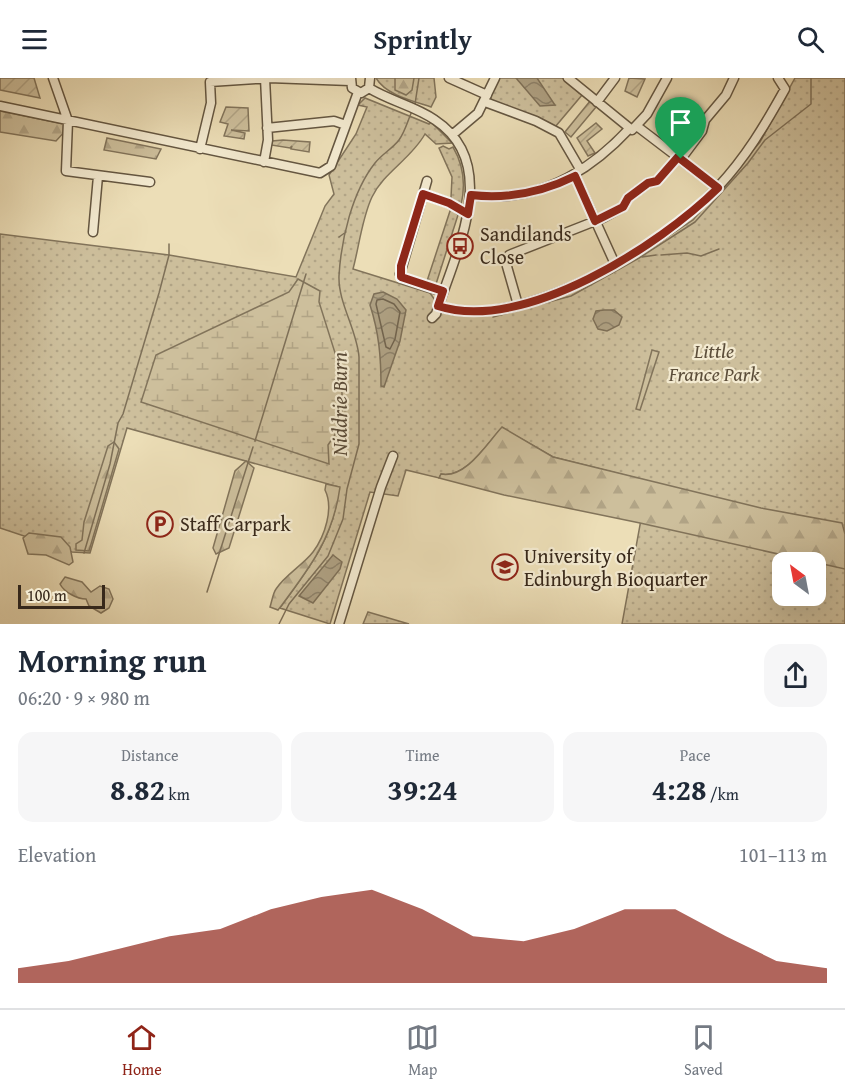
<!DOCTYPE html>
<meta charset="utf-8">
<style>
body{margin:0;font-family:"Gentium Book Plus",serif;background:#f6f6f7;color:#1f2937;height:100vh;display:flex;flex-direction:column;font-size:22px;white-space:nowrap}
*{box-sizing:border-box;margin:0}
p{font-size:20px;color:#747a83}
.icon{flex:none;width:33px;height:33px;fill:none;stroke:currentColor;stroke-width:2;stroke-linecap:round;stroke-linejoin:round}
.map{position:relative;height:546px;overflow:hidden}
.drawer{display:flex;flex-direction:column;background:#fff;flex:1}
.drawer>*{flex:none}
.needle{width:39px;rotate:328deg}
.buttons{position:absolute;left:772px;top:474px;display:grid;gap:12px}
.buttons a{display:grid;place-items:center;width:54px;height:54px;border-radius:12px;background:#fff;box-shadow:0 6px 24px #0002;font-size:30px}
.scale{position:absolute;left:18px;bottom:15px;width:87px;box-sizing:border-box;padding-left:6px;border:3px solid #37281a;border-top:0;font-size:16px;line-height:21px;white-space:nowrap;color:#37281a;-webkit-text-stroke:4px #f3ead0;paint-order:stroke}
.pin{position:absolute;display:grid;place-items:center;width:51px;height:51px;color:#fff;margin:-62px -26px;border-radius:50% 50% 50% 0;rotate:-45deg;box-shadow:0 0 6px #0007}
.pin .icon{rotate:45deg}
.round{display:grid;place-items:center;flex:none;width:63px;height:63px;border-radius:18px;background:#f6f6f7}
.headline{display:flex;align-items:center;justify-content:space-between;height:102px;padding:0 18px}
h1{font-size:33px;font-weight:700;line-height:45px}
.stats{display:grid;grid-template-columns:repeat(3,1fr);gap:9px;height:102px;padding:6px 18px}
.stats div{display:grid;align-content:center;border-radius:15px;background:#f6f6f7;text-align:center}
.stats b{font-size:30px;font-weight:700}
.stats small{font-size:16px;font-weight:400}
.stats p{font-size:16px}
.chart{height:168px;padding:12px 18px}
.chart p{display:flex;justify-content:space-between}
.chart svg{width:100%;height:108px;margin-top:6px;fill:#8f2418;opacity:.7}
header{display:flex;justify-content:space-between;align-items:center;height:78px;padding:0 18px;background:#fff;font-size:27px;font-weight:700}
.menu{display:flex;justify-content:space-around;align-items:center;height:84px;border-top:2px solid #e0e1e3;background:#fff;font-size:16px;color:#747a83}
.menu a{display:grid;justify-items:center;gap:3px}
.menu .selected{color:#8f2418}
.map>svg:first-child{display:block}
.grass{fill:url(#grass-dots);stroke:#82745b;stroke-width:1.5;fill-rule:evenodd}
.forest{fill:url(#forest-firs);stroke:#82745b;stroke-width:1.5}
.wetland{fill:url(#wetland-marsh);stroke:#82745b;stroke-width:1.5}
.garden{fill:url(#garden-furrows);stroke:#82745b;stroke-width:1.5}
.water{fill:url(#water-waves);stroke:#7e7058;stroke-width:1.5}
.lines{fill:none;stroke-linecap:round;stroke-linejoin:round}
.shore{stroke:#72644e;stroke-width:1.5}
.stream{stroke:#7e7058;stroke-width:1.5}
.minor-casing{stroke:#645641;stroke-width:11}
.minor{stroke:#f3ead0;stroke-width:8}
.route-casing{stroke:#fff;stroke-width:12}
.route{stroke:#8f2418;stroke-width:8}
.labels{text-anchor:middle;stroke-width:4.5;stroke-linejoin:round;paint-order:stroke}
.poi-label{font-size:20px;fill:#37281a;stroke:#f3ead0;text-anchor:start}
.park-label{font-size:20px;font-style:italic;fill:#5c4e3a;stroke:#f3ead0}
.water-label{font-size:21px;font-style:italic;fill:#5b4c39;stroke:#f3ead0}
</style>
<header><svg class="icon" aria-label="menu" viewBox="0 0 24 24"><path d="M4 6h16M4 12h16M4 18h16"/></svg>Sprintly<svg class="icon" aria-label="search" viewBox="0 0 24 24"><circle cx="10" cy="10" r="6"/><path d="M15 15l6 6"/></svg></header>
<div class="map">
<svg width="845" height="546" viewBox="0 0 845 546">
<defs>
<pattern id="grass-dots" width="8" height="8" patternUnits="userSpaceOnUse" patternTransform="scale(1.5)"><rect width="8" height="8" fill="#cdbf9c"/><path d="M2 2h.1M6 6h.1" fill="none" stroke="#b1a486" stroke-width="1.8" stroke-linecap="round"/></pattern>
<pattern id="forest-firs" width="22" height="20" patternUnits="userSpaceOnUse" patternTransform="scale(1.5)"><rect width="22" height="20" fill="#cdbf9c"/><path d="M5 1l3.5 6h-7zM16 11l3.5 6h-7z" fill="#b1a486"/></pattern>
<pattern id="wetland-marsh" width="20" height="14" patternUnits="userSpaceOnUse" patternTransform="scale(1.5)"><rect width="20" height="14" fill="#cdbf9c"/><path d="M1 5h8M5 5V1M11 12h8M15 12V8" fill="none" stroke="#b1a486"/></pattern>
<pattern id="garden-furrows" width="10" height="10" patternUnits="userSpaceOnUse" patternTransform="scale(1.5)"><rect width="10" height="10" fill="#cdbf9c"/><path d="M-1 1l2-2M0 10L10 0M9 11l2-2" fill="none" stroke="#b1a486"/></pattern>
<pattern id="water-waves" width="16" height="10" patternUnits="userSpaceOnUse" patternTransform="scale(1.5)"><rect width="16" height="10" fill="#aea082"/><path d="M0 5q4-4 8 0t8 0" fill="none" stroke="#8e826a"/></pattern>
</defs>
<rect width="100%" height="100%" fill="#ecdeb7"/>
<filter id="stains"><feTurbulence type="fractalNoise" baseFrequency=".00333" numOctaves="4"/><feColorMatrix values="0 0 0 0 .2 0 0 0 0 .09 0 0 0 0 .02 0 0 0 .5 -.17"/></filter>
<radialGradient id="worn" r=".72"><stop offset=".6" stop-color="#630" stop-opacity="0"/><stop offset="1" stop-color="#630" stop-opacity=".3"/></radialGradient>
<path class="grass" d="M376 0H434L436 19 431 29C413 23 386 17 376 0Z
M499 0H562L582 17 555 49 495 25 490 20Z
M795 0H845V546H622L648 403 553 379 502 350C487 365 466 401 441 396L439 400 406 392 398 418 370 414 330 546 280 530C309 490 334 460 339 409L127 350 90 475 72 474 0 450V156L169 177 296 199 325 128 334 116 329 97 356 56 367 29 358 27 365 20 429 46 431 44 452 65 436 66 425 56C411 81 384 94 372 119 362 140 359 169 353 191L430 215 444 235H496L568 216 644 174 693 142 760 64ZM783 484H816V518H783Z
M443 68 449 71 453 69C464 88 466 106 461 127L451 120 452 99 439 70Z
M451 130 458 137 436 206 427 203Z
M368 534 409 546H363Z"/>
<path class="forest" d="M395 0H414L412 12 406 17 395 12Z
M0 33 64 46 67 51 56 63 0 54Z
M107 60 161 71 156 81 104 72Z
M652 272 659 274 640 332 636 331Z
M502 349 553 379 761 430 842 445 845 456V491L640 445 504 417 439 400 441 396C466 401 487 365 502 349Z
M114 364 119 371 89 473 76 472V466L82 462 84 444 108 368Z
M246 383 254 390 229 470 216 476 213 470 235 393Z
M326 406 340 409C333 461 308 492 278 532L270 529C272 523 273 515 276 511 285 497 303 487 313 474 325 458 334 430 325 412Z
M29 455 61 459 70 469 73 484 69 487 46 477 28 476 23 460Z
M65 499 82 504 91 514 100 508 109 511 113 521 109 530 101 535 89 528 86 521C77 521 64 514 60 506Z"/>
<path class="wetland" d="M298 201 320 213 319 224 342 297V346L328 367 329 386 141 324 156 277 289 214Z"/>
<path class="garden" d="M0 0H34L40 20 0 12Z
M629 0 645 1 637 19 625 13Z
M590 23 596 29 571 59 565 54Z
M226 29 248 30 249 53 231 52 245 55 244 61 224 58 228 46 220 44Z
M596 45 602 51 587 63 595 75 588 78 577 60Z
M283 62 310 64 309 74 291 71 292 68 290 70 271 67 272 63Z"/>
<path class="water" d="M516 0H537L555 27 540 28Z
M383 214 397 221 406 232 400 263 384 309 381 308C381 279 379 255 370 227L374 216Z
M604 232H614L622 239 619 247 607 253 598 251 593 241 596 233Z
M333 477 342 484 340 491 313 525 299 518Z"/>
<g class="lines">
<path class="shore" d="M383 221 394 226 400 234 395 261 390 271 386 269 376 226 377 222Z"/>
<path class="stream" d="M415 26 419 0
M339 159 346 154
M661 177 687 175 701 178 719 171
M642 179 656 177
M493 239 571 218 639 180 695 144 748 85 765 62 811 26V0
M255 363 306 196
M84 475 110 386 118 345 123 336 159 215 169 177V166
M207 514 253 369
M279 546 289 526 328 478 343 441 347 411 359 366V279C357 252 338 225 339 198 341 162 352 114 375 85 382 76 392 71 399 62 405 54 408 42 412 33"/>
<g class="minor-casing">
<path id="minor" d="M53 0 68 43 66 93 150 104
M351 0 352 10 361 15 369 10 370 0
M449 0 487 17
M568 0 632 52 647 36 667 0
M369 10C390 23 415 28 435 42 503 87 454 177 436 236L432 240
M485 24 536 43 559 55 580 91
M597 24 615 0
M0 28 320 95 331 88 358 14
M638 49 718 110
M267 50 334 43 346 47
M452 57 478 35 495 0
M200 71 211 25 210 4 269 0 350 3
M681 81 702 53 705 42 726 17 734 0
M264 84 268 62 265 0
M575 98 615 186
M427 103 400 196 404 201 443 214
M423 116 449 125 468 136
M471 117C536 126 587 96 629 51
M93 154 98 98
M518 227 506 185 509 177 603 140 623 129 628 120 648 105 657 103 678 79
M439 228C519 256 665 167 718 109 746 79 765 47 785 11L778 0
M339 546 381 409 393 378"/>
</g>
<use href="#minor" class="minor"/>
</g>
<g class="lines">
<g class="route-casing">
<path id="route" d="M678 79 718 110C660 167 524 256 438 228L443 213 401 199V188L423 116 449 125 468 136 471 117C507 121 543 114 575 98L595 143 623 129 628 120 648 105 657 103Z"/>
</g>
<use href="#route" class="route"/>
</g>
<defs>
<g id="bus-ring" transform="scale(1.35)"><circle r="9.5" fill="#f3ead0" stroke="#8f2418" stroke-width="1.5"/><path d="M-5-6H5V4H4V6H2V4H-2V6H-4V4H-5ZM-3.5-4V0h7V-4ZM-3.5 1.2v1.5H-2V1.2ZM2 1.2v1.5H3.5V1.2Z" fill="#8f2418"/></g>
<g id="parking-ring" transform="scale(1.35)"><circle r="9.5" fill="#f3ead0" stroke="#8f2418" stroke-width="1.5"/><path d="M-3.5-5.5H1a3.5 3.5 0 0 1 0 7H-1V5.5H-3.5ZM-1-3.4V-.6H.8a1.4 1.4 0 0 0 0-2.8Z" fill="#8f2418"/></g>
<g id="university-ring" transform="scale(1.35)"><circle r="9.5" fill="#f3ead0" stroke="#8f2418" stroke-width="1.5"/><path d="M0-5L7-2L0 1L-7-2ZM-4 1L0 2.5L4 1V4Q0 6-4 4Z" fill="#8f2418"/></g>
</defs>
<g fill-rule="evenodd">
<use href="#bus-ring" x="460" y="168"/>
<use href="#parking-ring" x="160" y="446"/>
<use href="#university-ring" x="505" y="489"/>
</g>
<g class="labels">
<g class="poi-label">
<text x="480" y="163">Sandilands<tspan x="480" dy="23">Close</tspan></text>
<text x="180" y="453">Staff Carpark</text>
<text x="524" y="485">University of<tspan x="524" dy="23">Edinburgh Bioquarter</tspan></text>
</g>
<g class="park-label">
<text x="714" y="280">Little<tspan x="714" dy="23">France Park</tspan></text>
</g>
<g class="water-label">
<text transform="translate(340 326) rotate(-90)" y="7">Niddrie Burn</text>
</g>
</g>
<rect width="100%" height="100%" filter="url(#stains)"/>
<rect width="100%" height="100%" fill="url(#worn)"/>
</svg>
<div class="buttons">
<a><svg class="needle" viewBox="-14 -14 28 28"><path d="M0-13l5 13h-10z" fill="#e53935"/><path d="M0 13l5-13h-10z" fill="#747a83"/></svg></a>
</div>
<div class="scale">100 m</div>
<div class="pin" style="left:681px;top:81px;background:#1e9e55"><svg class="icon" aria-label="arrive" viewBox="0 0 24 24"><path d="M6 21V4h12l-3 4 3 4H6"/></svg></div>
</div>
<section class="drawer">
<div class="headline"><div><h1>Morning run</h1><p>06:20 · 9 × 980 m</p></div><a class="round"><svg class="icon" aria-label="share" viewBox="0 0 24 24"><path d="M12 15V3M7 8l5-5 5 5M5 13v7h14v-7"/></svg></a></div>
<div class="stats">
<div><p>Distance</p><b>8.82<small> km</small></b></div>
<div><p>Time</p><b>39:24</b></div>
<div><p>Pace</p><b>4:28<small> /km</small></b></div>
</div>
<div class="chart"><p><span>Elevation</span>101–113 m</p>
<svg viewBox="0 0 160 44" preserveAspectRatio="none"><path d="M0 44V38L10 35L20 30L30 25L40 22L50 14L60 9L70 6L80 14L90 25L100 27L110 22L120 14L130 14L140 25L150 35L160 38V44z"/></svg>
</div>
</section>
<nav class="menu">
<a class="selected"><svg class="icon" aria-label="home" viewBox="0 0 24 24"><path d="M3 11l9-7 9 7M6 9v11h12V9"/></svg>Home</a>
<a><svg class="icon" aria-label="map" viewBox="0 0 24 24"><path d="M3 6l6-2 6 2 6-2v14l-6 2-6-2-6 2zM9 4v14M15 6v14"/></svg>Map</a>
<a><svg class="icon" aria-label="saved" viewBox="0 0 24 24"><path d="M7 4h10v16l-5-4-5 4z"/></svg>Saved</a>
</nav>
